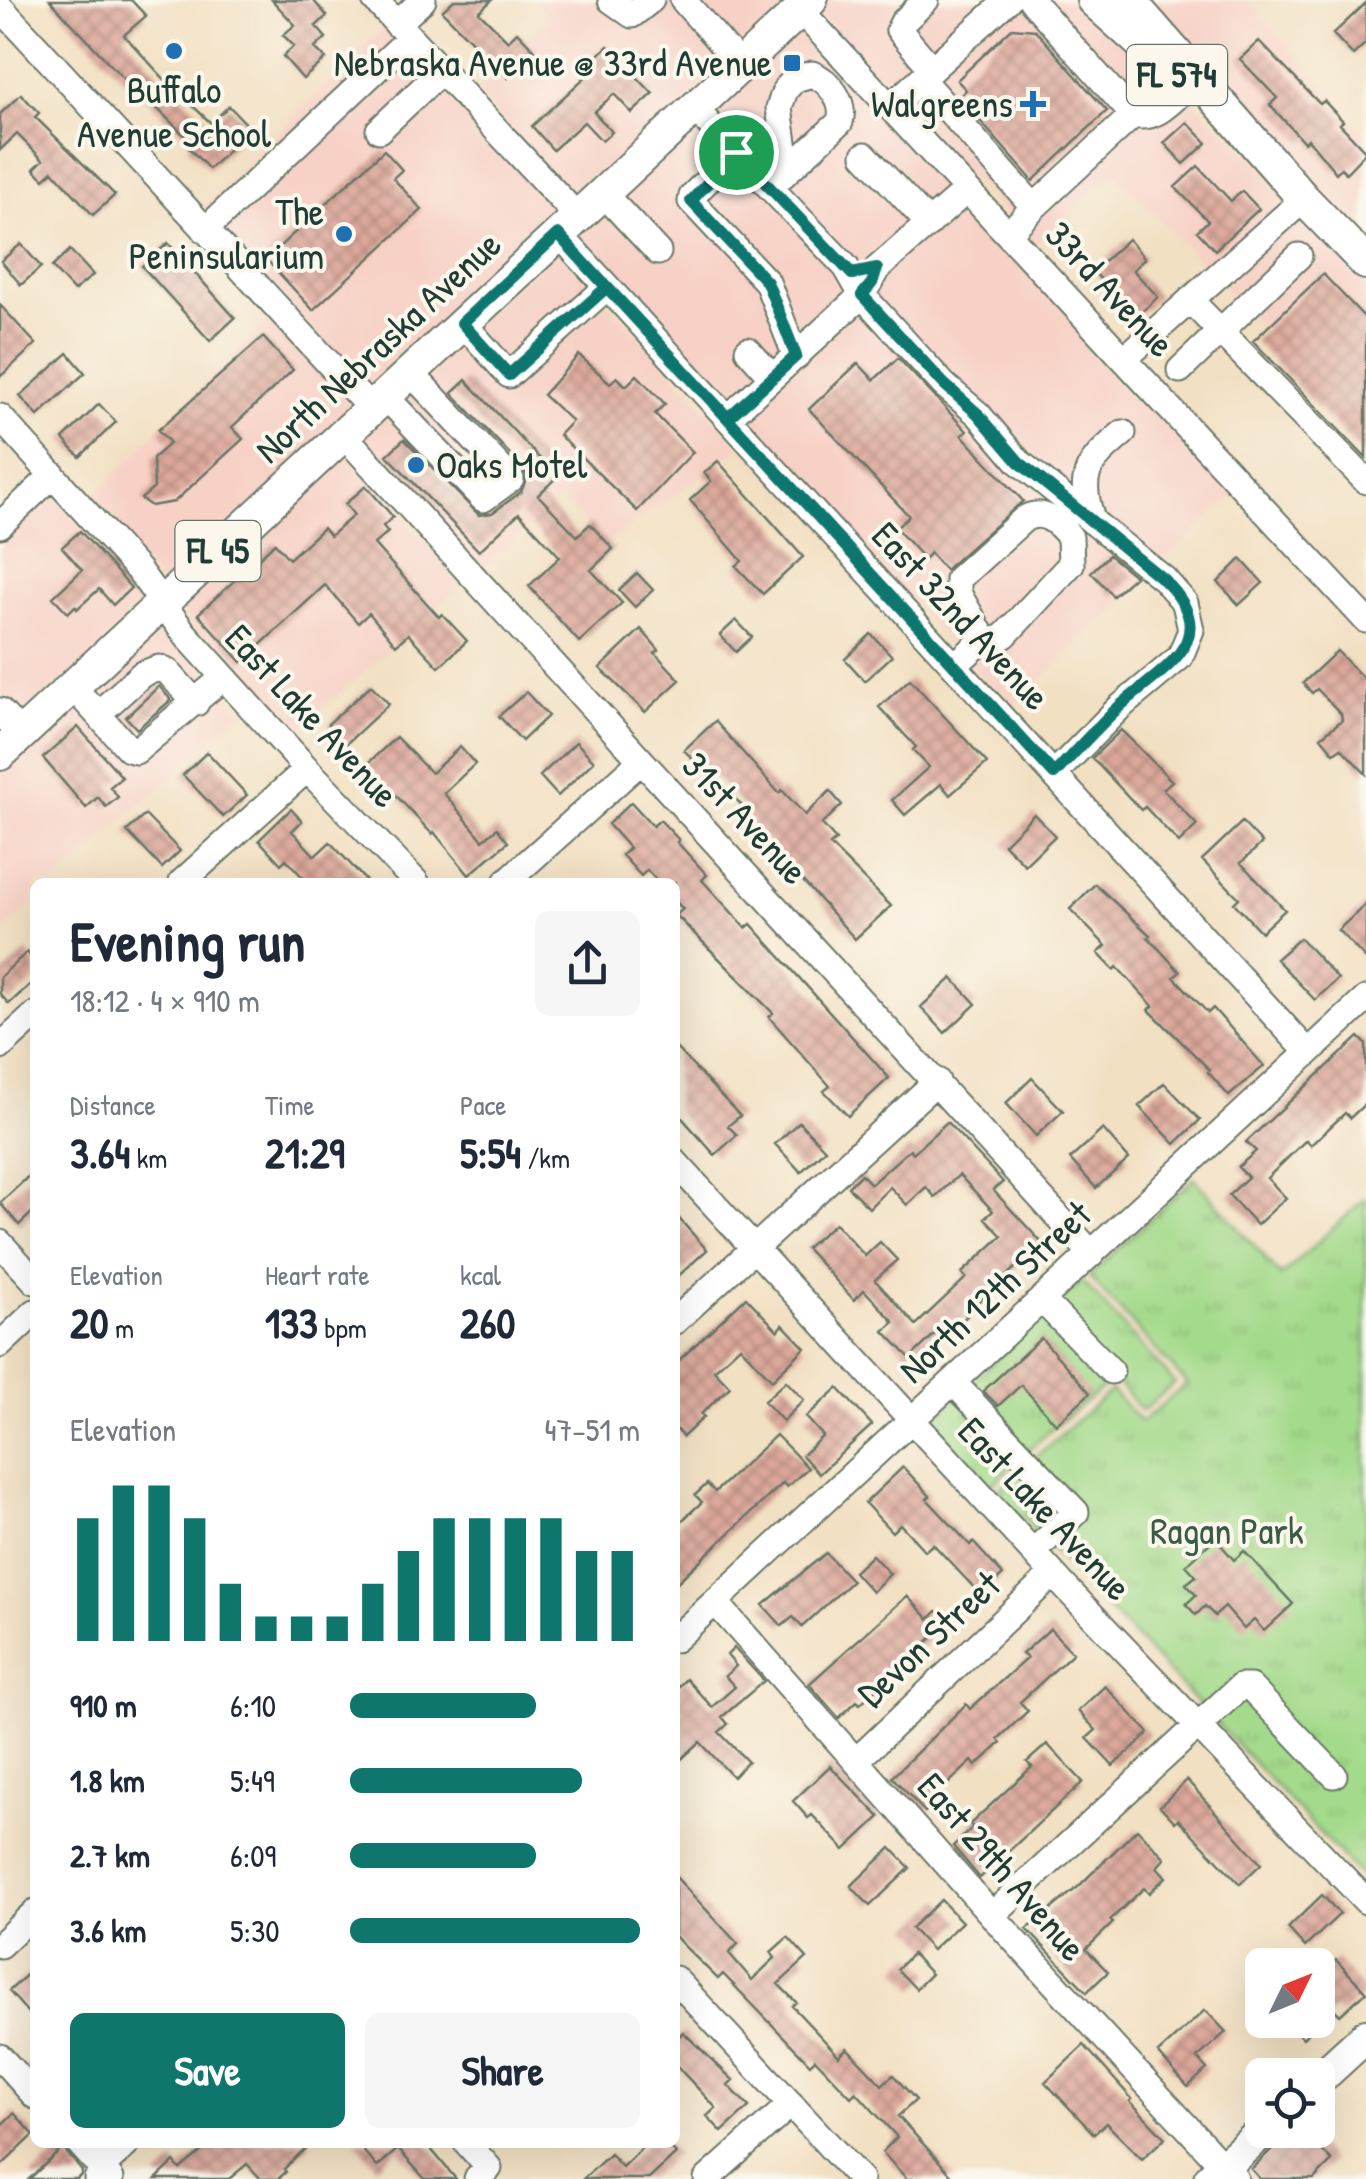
<!DOCTYPE html>
<meta charset="utf-8">
<style>
body{margin:0;font-family:"Patrick Hand",sans-serif;background:#f6f6f7;color:#1f2937;height:100vh;display:flex;flex-direction:column;font-size:38px;white-space:nowrap}
*{box-sizing:border-box;margin:0}
p{font-size:32px;color:#747a83}
.icon{flex:none;width:55px;height:55px;fill:none;stroke:currentColor;stroke-width:2;stroke-linecap:round;stroke-linejoin:round}
.map{position:relative;flex:1;overflow:hidden}
.side{position:absolute;left:30px;top:878px;width:650px;height:1270px;display:flex;flex-direction:column;background:#fff;border-radius:15px;box-shadow:0 10px 40px #0002}
.side>*{flex:none}
.needle{width:65px;rotate:47deg}
.buttons{position:absolute;left:1245px;top:1948px;display:grid;gap:20px}
.buttons a{display:grid;place-items:center;width:90px;height:90px;border-radius:15px;background:#fff;box-shadow:0 10px 40px #0002;font-size:50px}
.pin{position:absolute;display:grid;place-items:center;width:85px;height:85px;color:#fff;margin:-42px;border:5px solid #fff;border-radius:50%;box-shadow:0 2px 10px #0007}
.round{display:grid;place-items:center;flex:none;width:105px;height:105px;border-radius:15px;background:#f6f6f7}
.summary{display:flex;align-items:center;justify-content:space-between;height:170px;padding:0 40px}
h1{font-size:55px;font-weight:700;line-height:75px}
.metrics{display:grid;grid-template-columns:repeat(3,1fr);gap:15px;height:170px;padding:10px 40px}
.metrics div{display:grid;align-content:center}
.metrics b{font-size:42px;font-weight:700}
.metrics small{font-size:28px;font-weight:400}
.metrics p{font-size:28px}
.chart{height:280px;padding:20px 40px}
.chart p{display:flex;justify-content:space-between}
.chart svg{width:100%;height:180px;margin-top:10px;stroke:#0f766e;stroke-width:6}
.cta{display:flex;gap:20px;margin-top:auto;padding:20px 40px}
.cta a{flex:1;height:115px;border-radius:15px;background:#0f766e;color:#fff;font-size:40px;font-weight:700;line-height:115px;text-align:center}
.cta a+a{background:#f6f6f7;color:#1f2937}
ul{padding:0 40px;list-style:none;font-size:32px}
li{display:grid;grid-template-columns:160px 120px 1fr;align-items:center;height:75px}
li i{height:25px;border-radius:12px;background:#0f766e}
.map>svg:first-child{display:block}
.built{fill:#f7d1c6}
.grass{fill:url(#grass-tufts);stroke:#628c60;stroke-width:2.5}
.building{fill:url(#building-cross-hatch)}
.lines{fill:none;stroke-linecap:round;stroke-linejoin:round}
.minor-casing{stroke:#697666;stroke-width:29}
.major-casing{stroke:#697666;stroke-width:36}
.minor{stroke:#fff;stroke-width:25}
.major{stroke:#fff;stroke-width:32}
.route-casing{stroke:#fff;stroke-width:20}
.route{stroke:#0f766e;stroke-width:12}
.poi-dot{fill:#1f6fb2;stroke:#fbf7ec;stroke-width:4}
.labels{text-anchor:middle;stroke-width:8;stroke-linejoin:round;paint-order:stroke}
.shield{fill:#fbf7ec;stroke:#61756b;stroke-width:2.5}
.shield-label{font-size:35px;font-weight:bold;fill:#1f3d34}
.poi-label{font-size:38px;fill:#1f3d34;stroke:#fbf7ec;text-anchor:end}
.street-label{font-size:38px;fill:#1f3d34;stroke:#fbf7ec}
.park-label{font-size:38px;fill:#3a5c45;stroke:#fbf7ec}
</style>
<div class="map">
<svg width="1366" height="2179" viewBox="0 0 1366 2179">
<defs>
<pattern id="grass-tufts" width="24" height="20" patternUnits="userSpaceOnUse" patternTransform="scale(2.5)"><rect width="24" height="20" fill="#a4da8b"/><path d="M3 7l-1-3M5 7V3M7 7l1-3M15 17l-1-3M17 17v-4M19 17l1-3" fill="none" stroke="#8dbc79"/></pattern>
<pattern id="building-cross-hatch" width="8" height="8" patternUnits="userSpaceOnUse" patternTransform="scale(2.5)"><rect width="8" height="8" fill="#dda89b"/><path d="M0 0l8 8M0 8l8-8" fill="none" stroke="#b38a7f"/></pattern>
</defs>
<rect width="100%" height="100%" fill="#fbf7ec"/>
<filter id="ink" filterUnits="userSpaceOnUse"><feTurbulence type="fractalNoise" baseFrequency=".01" numOctaves="2"/><feDisplacementMap in="SourceGraphic" scale="20" xChannelSelector="R" yChannelSelector="G"/><feConvolveMatrix kernelMatrix="1 2 1 2 8 2 1 2 1" color-interpolation-filters="sRGB"/></filter>
<filter id="wash" filterUnits="userSpaceOnUse"><feTurbulence type="fractalNoise" baseFrequency=".0048" numOctaves="4" result="noise"/><feDisplacementMap in="SourceGraphic" scale="40" xChannelSelector="R" yChannelSelector="G"/><feGaussianBlur stdDeviation="2.25" result="paint"/><feColorMatrix in="noise" values="0 0 0 0 0 0 0 0 0 0 0 0 0 0 0 0 0 1.4 0 .05"/><feComposite in="paint" operator="in"/></filter>
<g filter="url(#wash)">
<rect width="100%" height="100%" fill="#f2e0c3"/>
<path class="built" d="M534 0H797L578 201 476 92 549 18Z
M825 0H1078L1254 157 1289 198 1208 271 1115 172 1033 245 814 10Z
M1144 0H1247L1366 136 1363 245Z
M798 24 1235 494 1010 709 572 233Z
M385 27 563 216 372 395 201 209Z
M1302 212 1366 278V438L1221 285Z
M557 248 825 539 739 449 605 544 561 498 481 569 357 434Z
M271 317 356 409 164 588 90 500Z
M342 449 465 583 291 736 175 604Z
M49 490 131 578 148 603 23 720 0 695V537Z
M160 618 241 712 56 882H35V902L0 935V767Z"/>
<path class="grass" d="M1194 1178 1281 1276 1366 1198V1882L997 1491 1111 1390 1141 1422 1187 1384 1089 1276Z
M1082 1281 1175 1383 1142 1411 1118 1384 1108 1383 1041 1438 989 1488 928 1422Z"/>
<g id="blocks">
<path class="building" d="M50 0H131L146 16 124 35 168 83 211 123 229 106 251 129 209 169 187 146 191 142 141 92 138 94Z
M272 0H313L327 16 316 26 326 38 315 48 326 59 303 79 283 56 294 46 283 35 295 25Z
M454 0H492L479 12 508 41 517 32 536 52 508 78 442 11Z
M1366 3V43L1353 55 1333 34Z
M1012 28 1035 30 1107 111 1033 181 959 97 966 90 957 80Z
M1259 41 1320 104 1324 101 1343 121 1340 124 1366 152 1346 173 1341 168 1336 173 1308 139 1304 142 1270 105 1277 98 1240 59Z
M608 46 653 94 632 113 614 94 594 112 612 132 602 141 584 122 553 150 532 126 593 70 588 65Z
M21 94 39 113 35 117 115 195 93 215 53 171 44 179 34 169 43 160 17 134 0 150V114Z
M1187 122 1207 143 1184 164 1164 143Z
M384 150 402 170 393 178 422 210 313 310 266 259Z
M1198 166 1231 201 1242 191 1259 209 1215 250 1197 231 1208 221 1175 187Z
M1128 239 1145 258 1133 270 1158 297 1131 322 1115 305 1120 300 1093 271Z
M168 243 235 318 210 341 142 266Z
M21 244 41 267 21 285 1 261Z
M70 250 93 275 74 291 52 267Z
M1323 274 1366 319V458L1253 341Z
M0 305 36 344 0 377Z
M263 337 293 370 232 427 243 439 174 502 151 506 141 499 154 488 153 458 170 443 158 430Z
M68 353 85 373 38 416 20 396Z
M579 355 610 383 617 377 626 386 637 375 665 404 655 414 693 452 637 511 559 435 572 421 543 395Z
M898 358 967 431 962 435 1023 501 945 570 930 553 924 559 896 528 909 516 809 409 858 363 874 380Z
M466 380 557 477 538 495 577 536 590 524 613 549 591 570 622 603 579 642 529 586 560 557 519 513 479 551 387 455 404 439 479 515 492 513 521 492 527 477 523 468 452 393Z
M99 404 116 422 80 457 63 439Z
M718 461 803 557 763 594 736 566 742 561 690 500 711 481 704 473Z
M366 486 393 517 383 526 388 532 374 544 439 617 442 614 467 641 439 667 408 634 396 645 369 613 358 623 325 585 242 662 198 614 275 543 289 559 323 528 330 536 354 515 345 504Z
M80 531 131 588 113 605 99 589 77 609 75 606 68 613 53 597 82 570 62 547Z
M1109 555 1135 576 1113 596 1091 572Z
M1241 559 1263 583 1239 605 1218 582Z
M637 573 653 590 635 607 619 590Z
M736 620 752 637 736 652 720 635Z
M641 629 659 650 655 653 680 680 645 712 600 668Z
M871 634 892 656 865 681 845 659Z
M1337 651 1366 681V774L1341 748 1334 753 1321 737 1342 720 1341 714 1317 689 1312 693 1303 683Z
M910 679 987 763 950 795 941 784 905 815 892 800 929 767 913 750 916 747 879 707Z
M371 685 389 704 346 744 328 724Z
M159 686 171 700 137 729 126 717Z
M526 692 548 716 522 741 499 716Z
M715 721 779 793 782 790 805 815 830 791 842 805 822 824 836 840 830 845 891 906 855 939 741 812 745 809 710 771 707 774 684 750Z
M78 727 122 777 110 787 118 797 106 807 98 797 86 808 43 758Z
M1121 730 1172 781 1163 789 1197 825 1179 843 1145 807 1141 810 1092 758Z
M396 737 431 773 460 747 475 764 444 793 483 840 497 828 508 842 469 875 434 832 432 834 367 764Z
M576 742 594 761 558 796 540 776Z
M207 752 247 795 223 817 183 775Z
M631 802 653 826 660 820 679 840 677 842 707 875 702 880 746 928 751 924 889 1078 848 1116 824 1091 830 1086 769 1017 773 1013 676 915 683 909 675 901V882H658L647 870 641 876 622 855 629 848 608 824Z
M291 809 302 821 292 831 315 856 330 842 367 882H307L286 859 281 864 259 840Z
M1034 814 1055 836 1025 865 1004 844Z
M145 815 180 851 162 868 127 831Z
M1242 822 1262 843 1241 863 1285 910 1261 932 1234 903 1239 898 1202 860Z
M1095 884 1150 935 1148 937 1180 972 1174 977 1208 1013 1213 1008 1264 1066 1229 1096 1208 1072 1210 1070 1149 1010 1153 1006 1117 967 1114 970 1098 953 1106 946 1070 909Z
M1366 904V959L1338 930Z
M1300 938 1338 979 1315 1000 1276 959Z
M27 952 35 961V980L9 1004 0 994V977Z
M952 978 976 1004 945 1033 921 1007Z
M1359 1037 1366 1044V1103L1350 1118 1345 1113 1311 1145 1306 1140 1267 1178 1286 1198 1257 1225 1229 1195 1248 1177 1238 1167 1256 1151 1246 1142Z
M675 1047 740 1116 728 1126 737 1135 715 1155 675 1110Z
M1032 1078 1063 1111 1036 1136 1006 1103Z
M1164 1083 1200 1120 1175 1144 1139 1106Z
M799 1122 825 1149 801 1172 775 1144Z
M947 1122 1003 1182 993 1190 1042 1243 965 1314 967 1316 945 1336 939 1330 910 1358 884 1331 894 1322 864 1290 854 1300 806 1248 835 1223 865 1256 880 1242 897 1260 875 1280 916 1325 966 1278 962 1273 1002 1236 985 1218 993 1211 959 1175 935 1197 926 1187 907 1205 890 1187 869 1208 848 1187 861 1174 871 1184 910 1149 913 1153Z
M1103 1129 1129 1159 1096 1188 1070 1159Z
M35 1170V1210L19 1225 0 1203Z
M675 1214 707 1250 675 1279Z
M746 1297 778 1331 783 1325 805 1348 772 1380 740 1346 714 1370 730 1387 701 1414 704 1417 683 1437 675 1428V1364Z
M1041 1338 1090 1393 1056 1424 1021 1385 998 1406 983 1391Z
M786 1381 804 1400 783 1421 764 1401Z
M838 1388 872 1425 819 1474 802 1455 823 1436 806 1417Z
M776 1435 808 1468 787 1487 783 1483 675 1584V1527L702 1502 695 1495 707 1484 715 1492Z
M903 1467 930 1496 927 1499 970 1545 973 1542 1003 1575 981 1595 933 1544 925 1551 900 1524 892 1532 865 1503Z
M1215 1538 1234 1560 1244 1551 1293 1604 1264 1631 1254 1620 1244 1629 1225 1607 1215 1616 1205 1606 1196 1615 1186 1604 1196 1595 1186 1584 1196 1576 1186 1565Z
M826 1553 852 1581 802 1627 793 1617 782 1626 763 1605Z
M872 1555 890 1574 872 1592 854 1572Z
M907 1596 929 1619 937 1611 948 1623 860 1704 857 1701 839 1718 809 1684Z
M1050 1629 1073 1653 1020 1702 1028 1711 998 1739 1001 1743 976 1766 972 1761 938 1793 941 1796 925 1812 892 1777 966 1704 970 1709 1027 1658 1022 1654Z
M734 1648 764 1681 722 1717 728 1724 719 1732 748 1762 733 1777 700 1742 675 1765V1690L686 1679 712 1707 735 1687 725 1676 736 1666 727 1655Z
M1105 1686 1149 1733 1113 1766 1087 1738 1096 1730 1078 1711Z
M1047 1744 1083 1782 980 1878 953 1846 973 1827 970 1824 1032 1767 1027 1762Z
M830 1766 880 1817 845 1850 812 1815 808 1818 793 1801Z
M1187 1780 1261 1864 1240 1884 1178 1819 1175 1822 1160 1806Z
M1137 1829 1165 1858 1157 1867 1166 1877 1149 1893 1144 1888 1110 1920 1113 1923 1086 1949 1108 1972 1087 1992 1027 1929 1079 1886Z
M891 1848 910 1868 870 1906 851 1886Z
M675 1876 738 1944 729 1953 752 1980 775 1958 771 1952 788 1937 807 1958 778 1984 796 2002 792 2006 839 2056 847 2048 882 2085 893 2075 916 2100 898 2116 955 2179H907L882 2152 897 2137 856 2092 851 2097 815 2059 810 2064 723 1974 718 1979 685 1947 675 1936Z
M1322 1895 1340 1914 1305 1947 1288 1928Z
M941 1900 962 1922 932 1950 911 1928Z
M912 1954 931 1974 916 1989 897 1969Z
M1336 1960 1366 1992 1340 2015 1334 2009 1303 2038 1286 2020H1318V1978Z
M35 1967V2021L9 1991Z
M1205 2010 1226 2032 1197 2058 1207 2069 1188 2087 1158 2053Z
M683 2032 733 2080 728 2085 749 2107 722 2132 707 2116 716 2108 675 2064V2040Z
M1084 2045 1132 2099 1130 2101 1165 2138 1142 2159 1106 2123 1094 2134 1045 2082Z
M14 2113 34 2135 0 2167V2126Z
M1292 2130H1302L1332 2161 1314 2179H1260L1251 2169Z
M213 2142H312L284 2169 286 2172 278 2179H261L247 2164 229 2179H156L174 2162 180 2169Z
M356 2142H425L456 2179H425L398 2149 377 2167Z
M648 2142H665L676 2154 649 2179H583L610 2154 622 2167Z
M63 2148 82 2171 81 2175 77 2179H29Z"/>
</g>
</g>
<g filter="url(#ink)">
<use href="#blocks" fill-opacity="0" stroke="#697666" stroke-width="2.5"/>
<g class="lines">
<g class="minor-casing">
<path id="minor" d="M375 0 577 216
M611 0 632 15 651 0
M683 0 740 65
M926 0 903 22 899 30 932 69
M1031 0 1133 115 1034 207
M0 7 371 409
M800 10 1366 620
M397 24 423 0
M921 79 1034 207 1008 234
M890 107 1008 0
M694 108 846 267 862 295 944 385 978 414 1019 462 1164 579 1185 603 1191 630 1180 657 1119 708 1054 774
M1133 115C1157 121 1172 100 1189 85
M379 130 441 71
M736 152 692 196 691 201 767 282 796 357
M865 155 929 224
M770 187 840 122C846 103 830 81 812 74L795 79 785 90 779 108 788 170
M602 192 658 252
M205 230 410 38
M558 233 1307 1051
M1190 300 1366 481
M463 323 509 375 607 287
M748 350 772 377
M1124 359 1304 199
M1180 370 1299 256
M385 396 483 499 511 479 410 372
M0 417 139 571 185 634 307 769 416 882
M728 418 862 295 877 269 967 190
M343 434 1092 1254
M1093 522C1076 474 1088 463 1123 433
M0 525 53 475
M955 665 984 639 997 640 1005 635 1071 564 1070 537C1058 522 1042 508 1024 519L958 579V593L984 639
M72 686 129 749 136 751 224 677
M0 711 21 734
M98 714 142 674 159 668 168 672 196 703
M182 882 307 769
M506 882 641 761
M0 1047 35 1015
M675 1162 1066 1588 1366 1901
M0 1243 35 1281
M1042 1300 1111 1371
M675 1321 937 1081
M0 1345 35 1312
M953 1382 1076 1512 1033 1552
M716 1603 1006 1931 1235 2179
M675 1639 1366 999
M857 1760 1053 1574
M992 1915 1240 1687H1250L1334 1775
M0 1945 35 1912
M675 1979 860 2179
M0 2057 35 2096
M78 2142 111 2179
M466 2142 489 2168 477 2179
M97 2179 101 2168 129 2142
M707 2179 791 2104"/>
</g>
<g class="major-casing">
<path id="major" d="M1093 0 1153 54
M1129 0 1304 199 1366 263
M0 754 811 0
M1318 2080 1366 2036
M1210 2179 1264 2130"/>
</g>
<use href="#minor" class="minor"/>
<use href="#major" class="major"/>
</g>
</g>
<g class="lines" filter="url(#ink)">
<g class="route-casing">
<path id="route" d="M736 152 691 201 767 282 796 356 728 418 607 287 509 375 462 323 558 234 578 256C737 429 896 600 1054 774 1076 751 1097 727 1120 706 1164 667 1225 639 1164 580L1019 462 978 414 944 384 862 295 872 283 877 269 852 274 736 152"/>
</g>
<use href="#route" class="route"/>
</g>
<g class="poi-dot">
<circle cx="174" cy="51" r="10"/>
<rect x="782" y="53" width="20" height="20" rx="5"/>
<path d="M1028 89h10v10h10v10h-10v10h-10v-10h-10v-10h10z"/>
<circle cx="344" cy="234" r="10"/>
<circle cx="416" cy="465" r="10"/>
</g>
<g class="labels">
<g class="shield">
<rect x="1127" y="45" width="100" height="60" rx="8"/>
<rect x="175.5" y="521" width="85" height="60" rx="8"/>
</g>
<g class="shield-label">
<text x="1177" y="87">FL 574</text>
<text x="218" y="563">FL 45</text>
</g>
<g class="poi-label">
<text x="772" y="76">Nebraska Avenue @ 33rd Avenue</text>
<text x="174" y="103" text-anchor="middle">Buffalo<tspan x="174" dy="44">Avenue School</tspan></text>
<text x="1013" y="117">Walgreens</text>
<text x="324" y="225">The<tspan x="324" dy="44">Peninsularium</tspan></text>
<text x="436" y="478" text-anchor="start">Oaks Motel</text>
</g>
<g class="street-label">
<text transform="translate(1110 289) rotate(47)" y="13">33rd Avenue</text>
<text transform="translate(378 347) rotate(-43)" y="13">North Nebraska Avenue</text>
<text transform="translate(961 616) rotate(47)" y="13">East 32nd Avenue</text>
<text transform="translate(312 716) rotate(47)" y="13">East Lake Avenue</text>
<text transform="translate(745 818) rotate(47)" y="13">31st Avenue</text>
<text transform="translate(995 1292) rotate(-43)" y="13">North 12th Street</text>
<text transform="translate(1045 1509) rotate(47)" y="13">East Lake Avenue</text>
<text transform="translate(929 1639) rotate(-43)" y="13">Devon Street</text>
<text transform="translate(1002 1867) rotate(49)" y="13">East 29th Avenue</text>
</g>
<g class="park-label">
<text x="1227" y="1544">Ragan Park</text>
</g>
</g>
</svg>
<div class="buttons">
<a><svg class="needle" viewBox="-14 -14 28 28"><path d="M0-13l5 13h-10z" fill="#e53935"/><path d="M0 13l5-13h-10z" fill="#747a83"/></svg></a>
<a><svg class="icon" aria-label="locate" viewBox="0 0 24 24"><circle cx="12" cy="12" r="6"/><path d="M12 2v4M12 18v4M2 12h4M18 12h4"/></svg></a>
</div>
<div class="pin" style="left:736px;top:152px;background:#1e9e55"><svg class="icon" aria-label="arrive" viewBox="0 0 24 24"><path d="M6 21V4h12l-3 4 3 4H6"/></svg></div>
<section class="side">
<div class="summary"><div><h1>Evening run</h1><p>18:12 · 4 × 910 m</p></div><a class="round"><svg class="icon" aria-label="share" viewBox="0 0 24 24"><path d="M12 15V3M7 8l5-5 5 5M5 13v7h14v-7"/></svg></a></div>
<div class="metrics">
<div><p>Distance</p><b>3.64<small> km</small></b></div>
<div><p>Time</p><b>21:29</b></div>
<div><p>Pace</p><b>5:54<small> /km</small></b></div>
</div>
<div class="metrics">
<div><p>Elevation</p><b>20<small> m</small></b></div>
<div><p>Heart rate</p><b>133<small> bpm</small></b></div>
<div><p>kcal</p><b>260</b></div>
</div>
<div class="chart"><p><span>Elevation</span>47–51 m</p>
<svg viewBox="0 0 160 44" preserveAspectRatio="none"><path d="M5 44V14M15 44V6M25 44V6M35 44V14M45 44V30M55 44V38M65 44V38M75 44V38M85 44V30M95 44V22M105 44V14M115 44V14M125 44V14M135 44V14M145 44V22M155 44V22"/></svg>
</div>
<ul>
<li><b>910 m</b>6:10<i style="width:64%"></i></li>
<li><b>1.8 km</b>5:49<i style="width:80%"></i></li>
<li><b>2.7 km</b>6:09<i style="width:64%"></i></li>
<li><b>3.6 km</b>5:30<i style="width:100%"></i></li>
</ul>
<div class="cta"><a>Save</a><a>Share</a></div>
</section>
</div>
